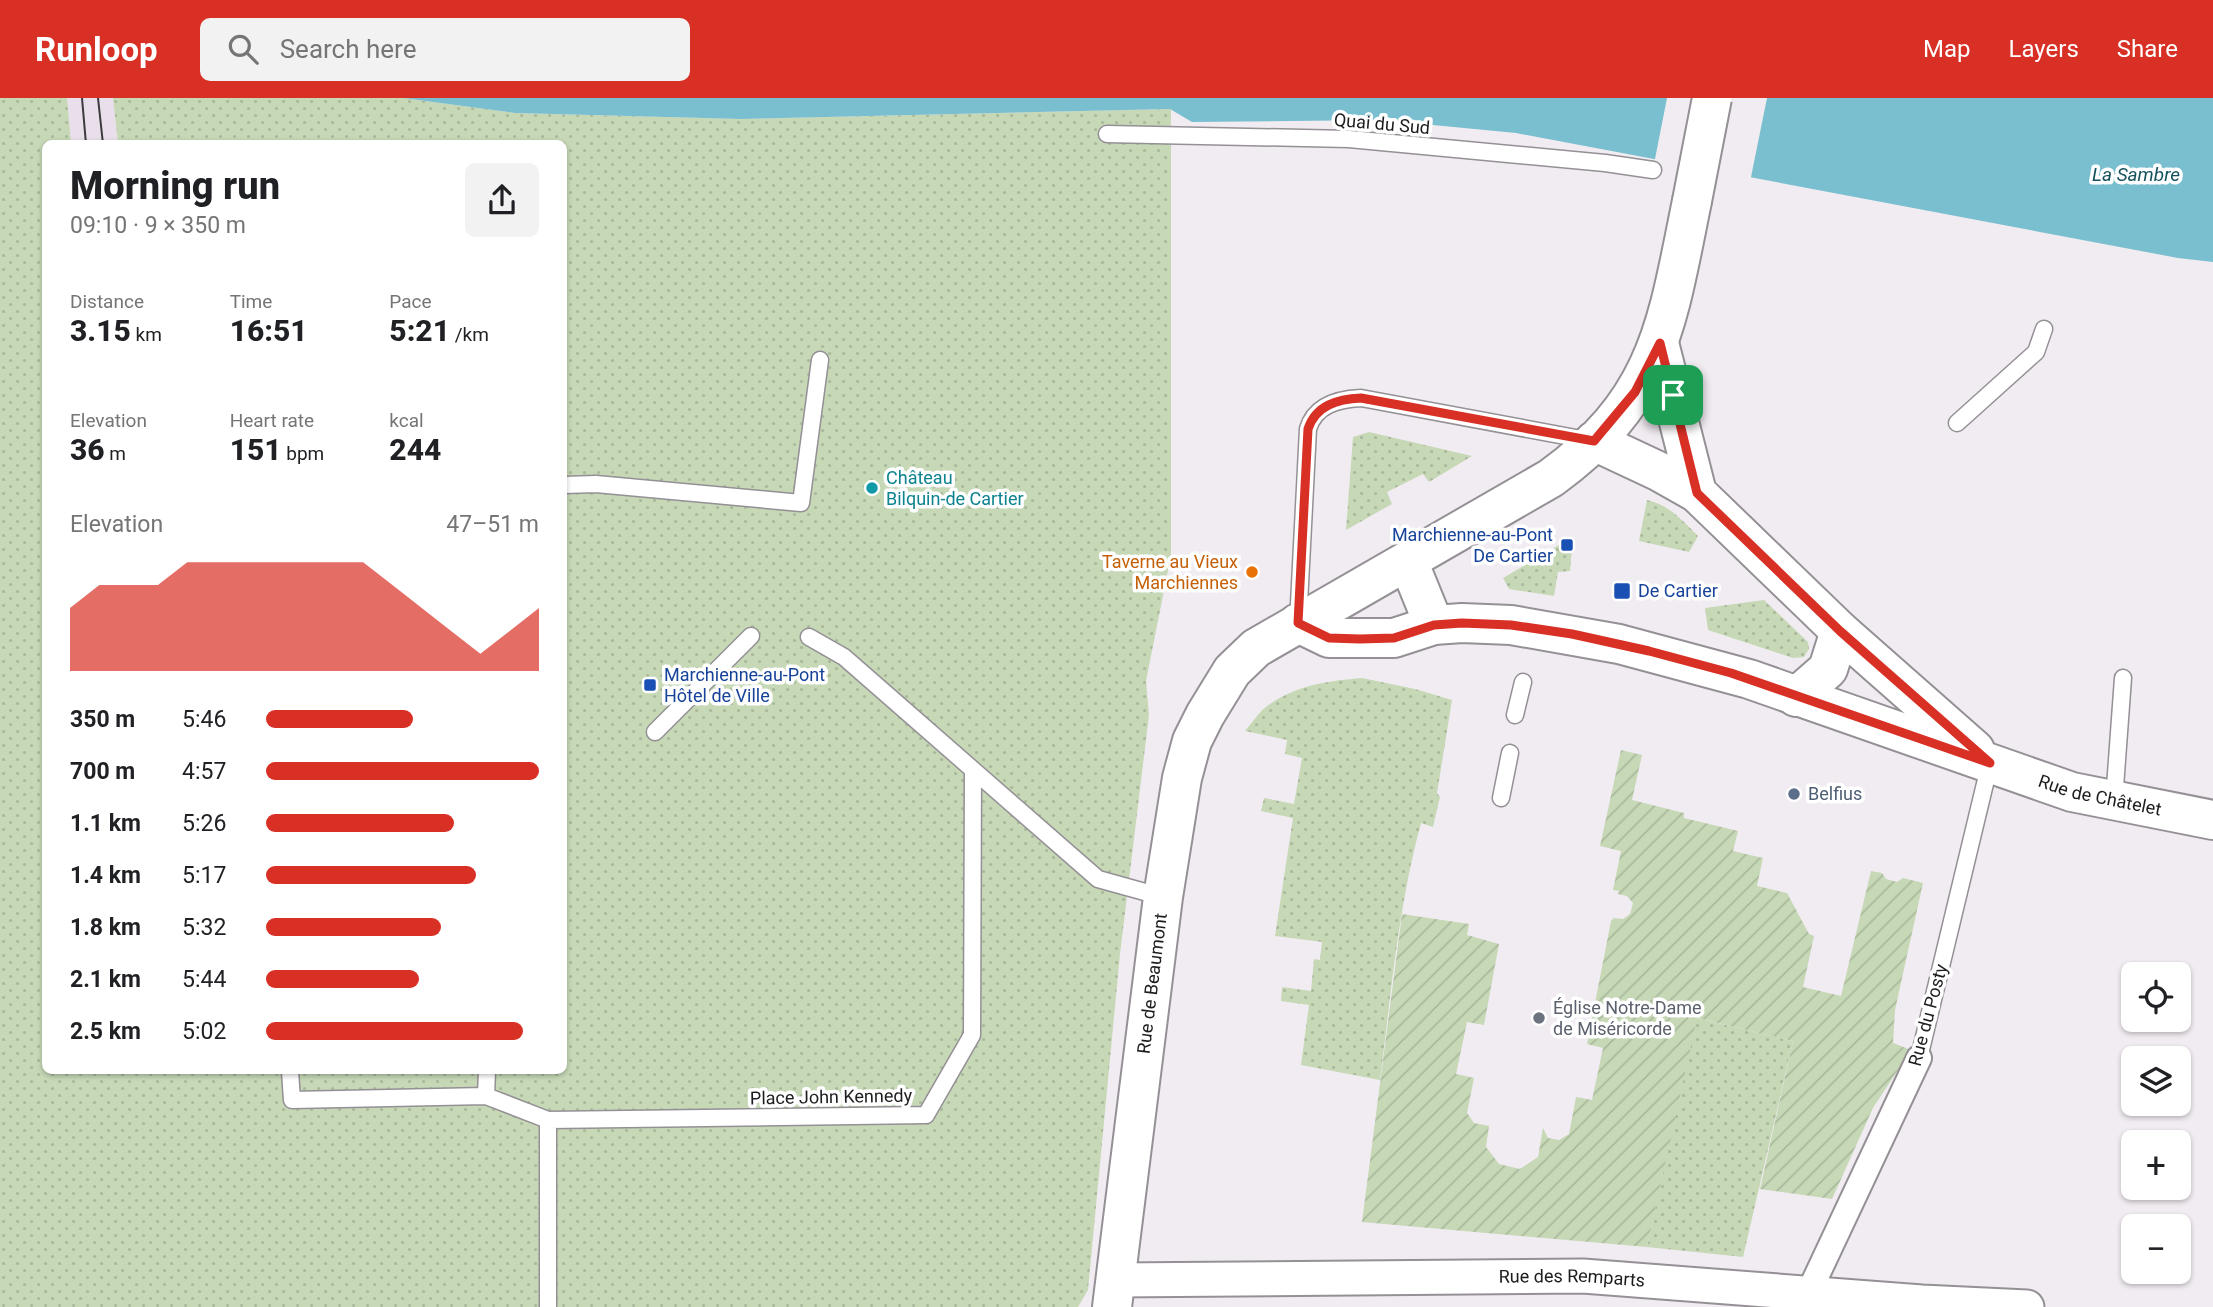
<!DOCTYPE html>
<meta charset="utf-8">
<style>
body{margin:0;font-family:Roboto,sans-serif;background:#f2f2f2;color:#202124;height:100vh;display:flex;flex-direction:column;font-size:26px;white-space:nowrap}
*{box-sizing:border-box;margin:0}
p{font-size:23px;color:#757577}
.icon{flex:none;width:38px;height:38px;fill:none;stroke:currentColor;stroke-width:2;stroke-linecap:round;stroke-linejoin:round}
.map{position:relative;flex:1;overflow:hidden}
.sheet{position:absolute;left:42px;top:42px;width:525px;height:934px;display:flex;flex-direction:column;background:#fff;border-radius:10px;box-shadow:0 2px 5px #0004}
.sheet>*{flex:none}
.buttons{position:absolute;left:2121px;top:864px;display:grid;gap:14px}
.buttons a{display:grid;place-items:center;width:70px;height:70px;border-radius:10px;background:#fff;box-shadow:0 2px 5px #0004;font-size:35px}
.pin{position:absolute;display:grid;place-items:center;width:60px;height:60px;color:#fff;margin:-30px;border-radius:14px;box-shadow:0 4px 10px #0006}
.round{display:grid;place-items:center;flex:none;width:74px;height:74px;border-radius:10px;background:#f2f2f2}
.headline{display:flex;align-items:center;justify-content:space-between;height:119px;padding:0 28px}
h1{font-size:38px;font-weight:800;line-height:52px}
.figures{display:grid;grid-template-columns:repeat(3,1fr);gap:10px;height:119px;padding:7px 28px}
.figures div{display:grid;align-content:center}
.figures b{font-size:30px;font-weight:800}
.figures small{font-size:19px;font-weight:400}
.figures p{font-size:19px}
.chart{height:196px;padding:14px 28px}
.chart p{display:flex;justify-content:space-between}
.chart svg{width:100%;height:126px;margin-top:7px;fill:#d93025;opacity:.7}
ul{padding:0 28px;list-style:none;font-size:23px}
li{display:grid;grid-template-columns:112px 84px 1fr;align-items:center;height:52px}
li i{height:18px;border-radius:9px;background:#d93025}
header{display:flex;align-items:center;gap:42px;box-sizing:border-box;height:98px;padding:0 35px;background:#d93025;color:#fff}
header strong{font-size:33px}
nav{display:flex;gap:38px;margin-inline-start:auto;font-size:24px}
.search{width:490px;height:63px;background:#f2f2f2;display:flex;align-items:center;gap:18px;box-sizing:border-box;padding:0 24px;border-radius:10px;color:#757577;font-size:26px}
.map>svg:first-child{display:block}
.built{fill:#e8dfea}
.grass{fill:url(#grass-dots)}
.garden{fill:url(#garden-furrows)}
.water{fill:#79bfcf}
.pier{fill:#f1ecf1}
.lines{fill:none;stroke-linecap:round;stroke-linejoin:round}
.service-casing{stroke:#949095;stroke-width:19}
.pedestrian-casing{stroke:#949095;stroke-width:28}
.minor-casing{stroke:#949095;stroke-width:37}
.secondary-casing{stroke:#949095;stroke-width:42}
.service{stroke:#fff;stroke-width:16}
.pedestrian{stroke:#fff;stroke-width:24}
.minor{stroke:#fff;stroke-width:33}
.secondary{stroke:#fff;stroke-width:38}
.tram{stroke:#3c3a3d;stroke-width:2}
.secondary-bridge-casing{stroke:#949095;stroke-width:42;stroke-linecap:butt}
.secondary-bridge{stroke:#fff;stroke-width:38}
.route-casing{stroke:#fff;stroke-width:14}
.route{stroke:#d93025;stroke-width:9}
.culture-dot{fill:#0f9aa8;stroke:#fff;stroke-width:2.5}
.transit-dot{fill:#1a4fb4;stroke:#fff;stroke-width:2.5}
.food-dot{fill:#e8710a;stroke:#fff;stroke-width:2.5}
.service-dot{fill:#5c6f8a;stroke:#fff;stroke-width:2.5}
.worship-dot{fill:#6b7280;stroke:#fff;stroke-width:2.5}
.labels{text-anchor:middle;stroke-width:7;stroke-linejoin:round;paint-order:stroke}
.street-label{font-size:18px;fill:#1d1c1e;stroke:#fff}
.culture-label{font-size:18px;fill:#0d838f;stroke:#fff;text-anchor:start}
.transit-label{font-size:18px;fill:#164399;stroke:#fff;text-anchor:start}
.food-label{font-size:18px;fill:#c56008;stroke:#fff;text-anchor:end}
.service-label{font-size:18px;fill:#4e5e75;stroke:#fff;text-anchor:start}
.worship-label{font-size:18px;fill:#5b616d;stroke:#fff;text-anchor:start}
.water-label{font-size:19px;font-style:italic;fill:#14515d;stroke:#fff}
</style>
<header>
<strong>Runloop</strong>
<div class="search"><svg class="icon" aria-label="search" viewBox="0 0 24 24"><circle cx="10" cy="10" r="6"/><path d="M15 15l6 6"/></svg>Search here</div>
<nav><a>Map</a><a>Layers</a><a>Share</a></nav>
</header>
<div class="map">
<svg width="2213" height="1209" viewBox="0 0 2213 1209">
<defs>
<pattern id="grass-dots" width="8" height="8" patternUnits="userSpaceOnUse" patternTransform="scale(1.75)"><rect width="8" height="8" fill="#c6d8b6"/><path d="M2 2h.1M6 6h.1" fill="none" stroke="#aab99c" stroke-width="1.8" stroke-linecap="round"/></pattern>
<pattern id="garden-furrows" width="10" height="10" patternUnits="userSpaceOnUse" patternTransform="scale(1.75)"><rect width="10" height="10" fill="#c6d8b6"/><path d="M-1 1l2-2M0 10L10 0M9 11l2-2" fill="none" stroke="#aab99c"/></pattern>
</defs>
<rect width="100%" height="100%" fill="#f1ecf1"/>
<path class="built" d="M67 0H113L118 45H71Z"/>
<path class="grass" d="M0 0H67L71 45 46 46V973H564V46L118 45 113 0H403L515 15 741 21 1171 11V457L1146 583 1149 617 1120 856 1088 1192 1078 1209H0Z
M1369 334 1472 358 1429 384 1423 376 1387 394 1392 406 1346 432 1353 339Z
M1647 402C1669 407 1682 422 1698 438L1689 454 1639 443Z
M1564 444 1572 450 1570 473 1558 474 1554 498 1509 491 1503 480Z
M1764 502 1808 544 1809 551 1804 559 1793 560 1708 532 1705 510Z
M1362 580 1415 591 1452 602 1437 695 1440 699 1433 729 1421 725C1398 809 1391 897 1380 982L1301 967 1309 907 1281 903 1282 889 1311 893 1314 861 1320 862 1322 844 1275 838 1293 720 1261 713 1264 700 1294 706 1302 660 1285 656 1287 642 1245 633C1252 625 1259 614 1267 608 1296 587 1328 583 1362 580Z
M1696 920 1793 943 1743 1159 1647 1149Z"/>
<path class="garden" d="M1621 652 1642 657 1632 702 1684 715V720L1738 733 1733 753 1763 760 1757 788 1787 795 1809 836 1814 838 1803 889 1841 898 1871 773 1882 775 1886 781 1897 784 1903 780 1923 785 1895 912 1893 945 1911 952 1873 1010 1832 1101 1760 1091 1793 943 1697 920 1647 1149 1362 1124 1402 816 1469 826 1467 837 1499 846 1484 927 1467 924 1456 976 1474 980 1467 1015 1474 1025 1489 1028 1486 1049 1499 1066 1520 1071 1538 1059 1543 1030 1548 1040 1559 1042 1569 1036 1576 999 1592 1002 1603 950 1587 946 1611 823 1614 820 1623 821 1630 816 1633 805 1627 798 1618 796 1619 793 1613 792 1621 753 1600 748Z"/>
<path class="water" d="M403 0H2213V164L2178 160 1516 35 1381 22 1192 24 1170 11 741 21 515 15Z"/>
<path class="pier" d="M1667 0H1767L1750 84 1654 66Z"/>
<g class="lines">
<g class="service-casing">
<path id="service" d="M1107 36 1349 41 1605 65 1653 72
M1957 325 2036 254 2044 231
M564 387 596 386 801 405 820 262
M1298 525 1308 331C1315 307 1338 301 1361 300L1592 343
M809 539 844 559 1098 781 1163 799
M1515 617 1523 584
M655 634 751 538
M1501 700 1510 655
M2114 703 2123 580
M1919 960 1990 665
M290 973 292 1002 486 998
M487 973 486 998 548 1022 926 1017 972 937 973 673
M548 1022V1209"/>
</g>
<g class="pedestrian-casing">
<path id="pedestrian" d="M1809 1194 1919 960"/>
</g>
<g class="minor-casing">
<g id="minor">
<path id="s1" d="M1115 1182 1583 1178 1922 1204 2027 1209"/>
</g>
</g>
<g class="secondary-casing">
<g id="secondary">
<path d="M1659 245 1697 395"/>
<path d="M1594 343 1658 373 1697 395 1840 533 1975 652"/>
<path d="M1408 463 1434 527"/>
<path id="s2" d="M1298 525 1329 540H1394L1434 527 1462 525 1511 527 1619 546 1749 581 2072 694 2213 722"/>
<path d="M1796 599 1828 571 1840 533"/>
<path id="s3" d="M1112 1209 1163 799 1182 680 1192 643 1205 617 1232 573 1256 550 1551 380C1660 301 1667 225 1692 103"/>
</g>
</g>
<use href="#service" class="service"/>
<use href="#pedestrian" class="pedestrian"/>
<use href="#minor" class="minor"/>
<use href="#secondary" class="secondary"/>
<path class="tram" d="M82 0 86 46
M98 0 103 46"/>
<g class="secondary-bridge-casing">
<path id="secondary-bridge" d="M1692 103 1712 0"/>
</g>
<use href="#secondary-bridge" class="secondary-bridge"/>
</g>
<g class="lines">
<g class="route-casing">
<path id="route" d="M1660 245 1697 395 1840 533 1990 665 1731 575 1649 553 1572 536 1511 527 1462 525 1434 527 1394 540 1360 541 1329 540 1298 525 1308 331C1316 307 1338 301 1361 300L1594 343 1635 294Z"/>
</g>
<use href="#route" class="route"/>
</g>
<circle class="culture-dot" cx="872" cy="390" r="7"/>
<g class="transit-dot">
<rect x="1560" y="440" width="14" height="14" rx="3.5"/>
<rect x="1613" y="484" width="18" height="18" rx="3.5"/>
<rect x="643" y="580" width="14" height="14" rx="3.5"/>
</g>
<circle class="food-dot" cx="1252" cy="474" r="7"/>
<circle class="service-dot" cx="1794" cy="696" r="7"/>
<circle class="worship-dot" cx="1539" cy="920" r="7"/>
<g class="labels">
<g class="street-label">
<text transform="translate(1382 26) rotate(5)" y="6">Quai du Sud</text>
<text dy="6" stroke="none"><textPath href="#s2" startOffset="833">Rue de Châtelet</textPath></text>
<text dy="6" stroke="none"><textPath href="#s3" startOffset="326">Rue de Beaumont</textPath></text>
<text transform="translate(1928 917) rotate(-75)" y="6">Rue du Posty</text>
<text transform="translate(831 999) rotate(-1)" y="6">Place John Kennedy</text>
<text dy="6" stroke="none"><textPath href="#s1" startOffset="457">Rue des Remparts</textPath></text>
</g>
<g class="culture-label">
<text x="886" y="386">Château<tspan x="886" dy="21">Bilquin-de Cartier</tspan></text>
</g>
<g class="transit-label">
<text x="1553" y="443" text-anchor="end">Marchienne-au-Pont<tspan x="1553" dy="21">De Cartier</tspan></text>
<text x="1638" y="499">De Cartier</text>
<text x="664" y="583">Marchienne-au-Pont<tspan x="664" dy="21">Hôtel de Ville</tspan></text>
</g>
<g class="food-label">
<text x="1238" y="470">Taverne au Vieux<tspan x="1238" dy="21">Marchiennes</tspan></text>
</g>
<g class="service-label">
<text x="1808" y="702">Belfius</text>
</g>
<g class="worship-label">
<text x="1553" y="916">Église Notre-Dame<tspan x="1553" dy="21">de Miséricorde</tspan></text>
</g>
<g class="water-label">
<text x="2136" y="83">La Sambre</text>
</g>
</g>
</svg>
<div class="buttons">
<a><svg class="icon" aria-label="locate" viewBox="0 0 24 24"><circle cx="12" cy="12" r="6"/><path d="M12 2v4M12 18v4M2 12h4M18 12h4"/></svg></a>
<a><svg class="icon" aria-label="layers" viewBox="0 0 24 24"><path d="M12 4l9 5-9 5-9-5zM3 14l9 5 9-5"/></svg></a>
<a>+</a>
<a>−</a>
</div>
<div class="pin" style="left:1673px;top:297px;background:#1e9e55"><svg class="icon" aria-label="arrive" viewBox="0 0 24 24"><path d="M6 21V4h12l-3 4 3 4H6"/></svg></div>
<section class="sheet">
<div class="headline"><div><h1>Morning run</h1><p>09:10 · 9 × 350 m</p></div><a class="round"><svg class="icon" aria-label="share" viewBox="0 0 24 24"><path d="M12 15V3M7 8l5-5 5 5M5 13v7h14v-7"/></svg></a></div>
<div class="figures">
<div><p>Distance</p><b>3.15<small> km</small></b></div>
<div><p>Time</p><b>16:51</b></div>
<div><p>Pace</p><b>5:21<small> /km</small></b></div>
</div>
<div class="figures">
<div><p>Elevation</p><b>36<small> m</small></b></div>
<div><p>Heart rate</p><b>151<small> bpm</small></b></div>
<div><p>kcal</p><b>244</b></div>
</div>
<div class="chart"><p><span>Elevation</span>47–51 m</p>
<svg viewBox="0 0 160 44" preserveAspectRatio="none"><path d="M0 44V22L10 14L20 14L30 14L40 6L50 6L60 6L70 6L80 6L90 6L100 6L110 14L120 22L130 30L140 38L150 30L160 22V44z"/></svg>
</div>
<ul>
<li><b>350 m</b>5:46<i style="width:54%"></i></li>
<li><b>700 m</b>4:57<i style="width:100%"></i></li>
<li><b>1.1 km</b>5:26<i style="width:69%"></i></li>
<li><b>1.4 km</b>5:17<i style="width:77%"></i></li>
<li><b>1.8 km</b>5:32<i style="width:64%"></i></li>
<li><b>2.1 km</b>5:44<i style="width:56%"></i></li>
<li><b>2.5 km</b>5:02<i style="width:94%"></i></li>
</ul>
</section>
</div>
